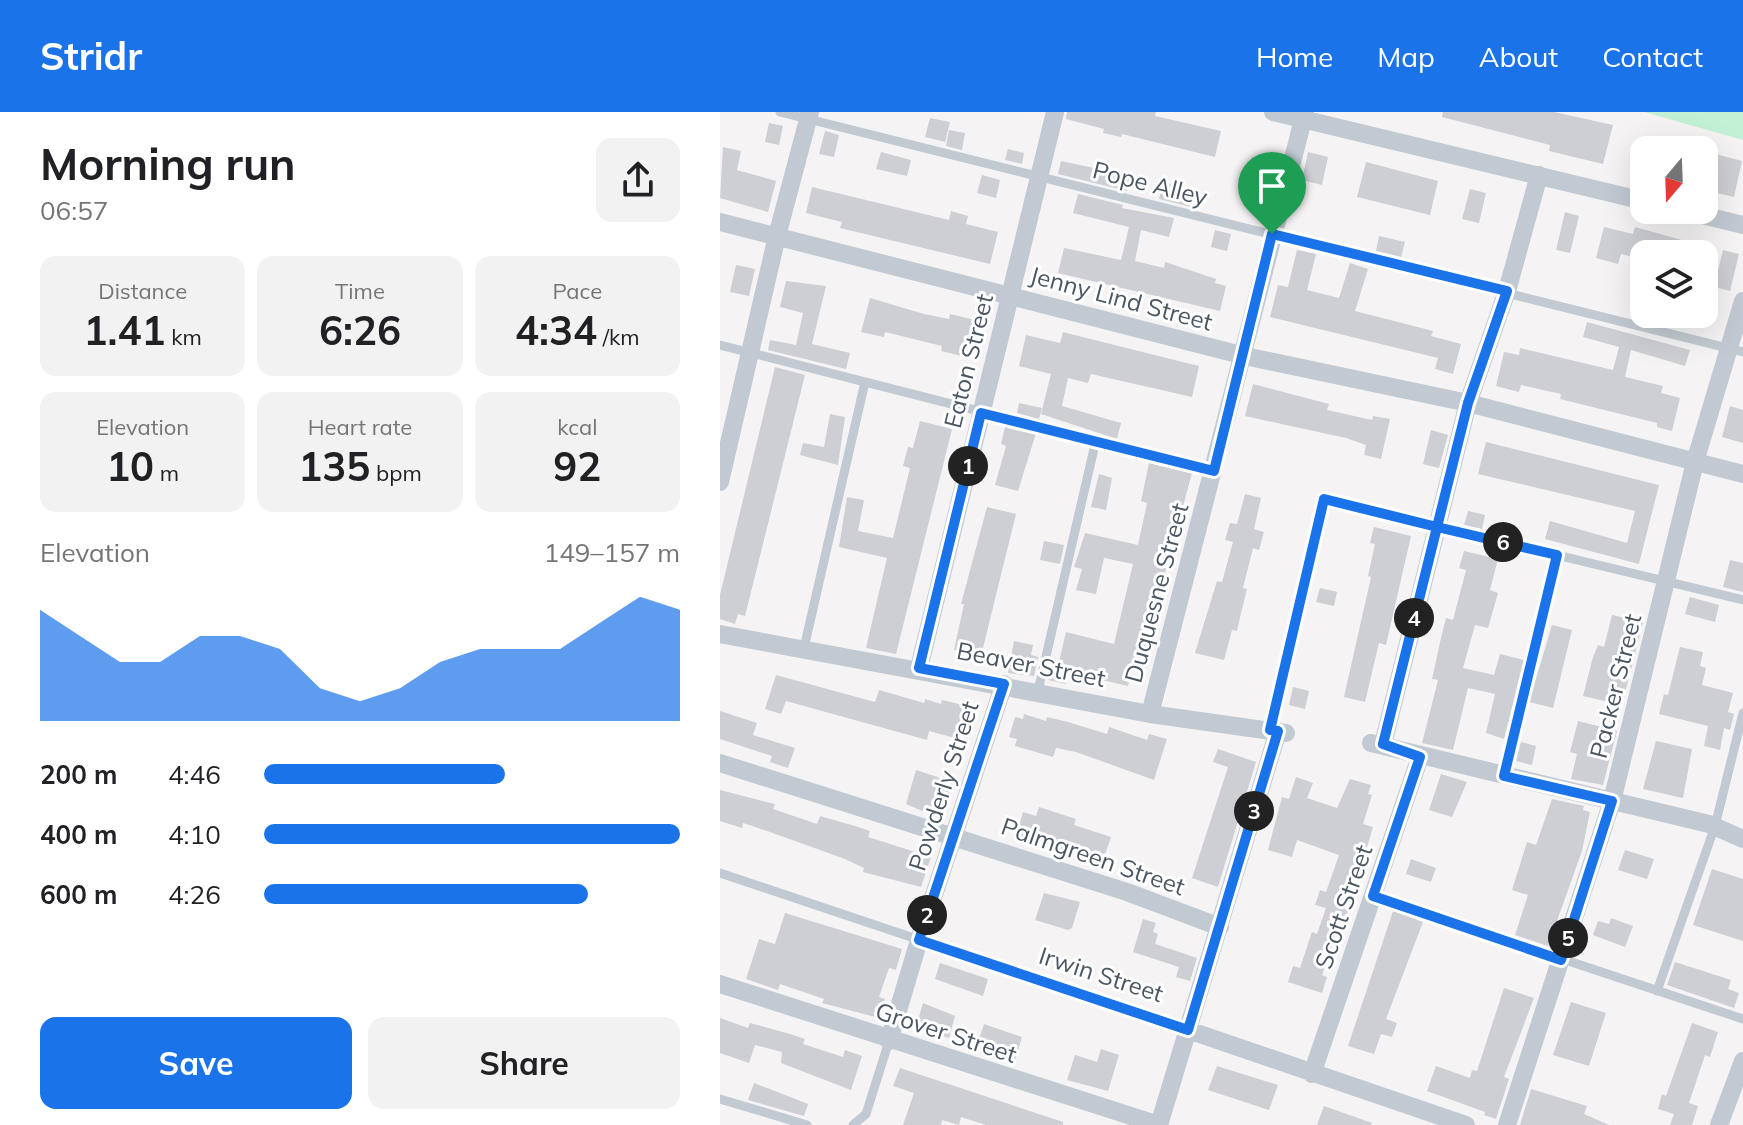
<!DOCTYPE html>
<meta charset="utf-8">
<style>
body{margin:0;font-family:Mulish,sans-serif;background:#f2f2f2;color:#202124;height:100vh;display:flex;flex-direction:column;font-size:30px;white-space:nowrap}
*{box-sizing:border-box;margin:0}
p{font-size:26px;color:#757577}
.icon{flex:none;width:44px;height:44px;fill:none;stroke:currentColor;stroke-width:2;stroke-linecap:round;stroke-linejoin:round}
.map{position:relative;flex:1;overflow:hidden}
.drawer{display:flex;flex-direction:column;background:#fff;width:720px}
.drawer>*{flex:none}
.needle{width:52px;rotate:199deg}
.buttons{position:absolute;left:910px;top:24px;display:grid;gap:16px}
.buttons a{display:grid;place-items:center;width:88px;height:88px;border-radius:16px;background:#fff;box-shadow:0 8px 32px #0002;font-size:40px}
.pin{position:absolute;display:grid;place-items:center;width:68px;height:68px;color:#fff;margin:-82px -34px;border-radius:50% 50% 50% 0;rotate:-45deg;box-shadow:0 0 8px #0007}
.pin .icon{rotate:45deg}
.km{position:absolute;width:40px;height:40px;margin:-20px;border-radius:50%;background:#222;color:#fff;font-size:22px;line-height:40px;text-align:center}
.round{display:grid;place-items:center;flex:none;width:84px;height:84px;border-radius:16px;background:#f2f2f2}
.head{display:flex;align-items:center;justify-content:space-between;height:136px;padding:0 40px}
h1{font-size:44px;font-weight:700;line-height:60px}
.metrics{display:grid;grid-template-columns:repeat(3,1fr);gap:12px;height:136px;padding:8px 40px}
.metrics div{display:grid;align-content:center;border-radius:16px;background:#f2f2f2;text-align:center}
.metrics b{font-size:40px;font-weight:700}
.metrics small{font-size:22px;font-weight:400}
.metrics p{font-size:22px}
.chart{height:224px;padding:16px 40px}
.chart p{display:flex;justify-content:space-between}
.chart svg{width:100%;height:144px;margin-top:8px;fill:#1a73e8;opacity:.7}
.button{display:flex;gap:16px;margin-top:auto;padding:16px 40px}
.button a{flex:1;height:92px;border-radius:16px;background:#1a73e8;color:#fff;font-size:32px;font-weight:700;line-height:92px;text-align:center}
.button a+a{background:#f2f2f2;color:#202124}
ul{padding:0 40px;list-style:none;font-size:26px}
li{display:grid;grid-template-columns:128px 96px 1fr;align-items:center;height:60px}
li i{height:20px;border-radius:10px;background:#1a73e8}
header{display:flex;align-items:center;gap:48px;box-sizing:border-box;height:112px;padding:0 40px;background:#1a73e8;color:#fff}
header strong{font-size:38px}
nav{display:flex;gap:44px;margin-inline-start:auto;font-size:28px}
main{display:flex;flex:1;min-height:0}
.map>svg:first-child{display:block}
.green{fill:#c3f1d5}
.building{fill:#cdcfd5}
.lines{fill:none;stroke-linecap:round;stroke-linejoin:round}
.lane{stroke:#c1cad2;stroke-width:9}
.street{stroke:#c1cad2;stroke-width:18}
.route-casing{stroke:#fff;stroke-width:16}
.route{stroke:#1a73e8;stroke-width:10}
.labels{text-anchor:middle;stroke-width:6;stroke-linejoin:round;paint-order:stroke}
.street-label{font-size:24px;fill:#4a5661;stroke:#fff}
</style>
<header>
<strong>Stridr</strong>
<nav><a>Home</a><a>Map</a><a>About</a><a>Contact</a></nav>
</header>
<main>
<section class="drawer">
<div class="head"><div><h1>Morning run</h1><p>06:57</p></div><a class="round"><svg class="icon" aria-label="share" viewBox="0 0 24 24"><path d="M12 15V3M7 8l5-5 5 5M5 13v7h14v-7"/></svg></a></div>
<div class="metrics">
<div><p>Distance</p><b>1.41<small> km</small></b></div>
<div><p>Time</p><b>6:26</b></div>
<div><p>Pace</p><b>4:34<small> /km</small></b></div>
</div>
<div class="metrics">
<div><p>Elevation</p><b>10<small> m</small></b></div>
<div><p>Heart rate</p><b>135<small> bpm</small></b></div>
<div><p>kcal</p><b>92</b></div>
</div>
<div class="chart"><p><span>Elevation</span>149–157 m</p>
<svg viewBox="0 0 160 44" preserveAspectRatio="none"><path d="M0 44V10L10 18L20 26L30 26L40 18L50 18L60 22L70 34L80 38L90 34L100 26L110 22L120 22L130 22L140 14L150 6L160 10V44z"/></svg>
</div>
<ul>
<li><b>200 m</b>4:46<i style="width:58%"></i></li>
<li><b>400 m</b>4:10<i style="width:100%"></i></li>
<li><b>600 m</b>4:26<i style="width:78%"></i></li>
</ul>
<div class="button"><a>Save</a><a>Share</a></div>
</section>
<div class="map">
<svg width="1023" height="1013" viewBox="0 0 1023 1013">
<rect width="100%" height="100%" fill="#f5f3f3"/>
<path class="green" d="M924 0H1023V28Z"/>
<path class="building" d="M347 0H436L435 4 501 19 495 45 402 22 401 25 383 21 384 17 346 7Z
M723 0H834L893 13 883 52 829 39 830 33 722 5Z
M210 6 230 10 225 30 205 25Z
M49 11 63 14 59 33 45 30Z
M229 18 245 21 242 38 226 34Z
M105 19 119 23 114 45 99 42Z
M3 35 21 39 17 58 56 69 48 100 0 86Z
M288 37 304 41 302 52 285 48Z
M984 39 1022 49 1014 85 984 78Z
M161 40 191 48 187 64 156 57Z
M588 40 608 45 602 73 582 68Z
M341 49 411 64 407 79 338 62Z
M646 50 718 69 710 103 637 85Z
M262 63 280 68 276 86 257 81Z
M443 70 483 81 479 97 439 87Z
M92 75 229 108 231 99 248 104 246 112 278 120 270 152 120 116 122 110 86 101Z
M750 77 766 81 759 111 742 107Z
M358 82 403 93 402 96 454 106 449 125 421 118 415 149 444 156 445 150 496 167 495 171 506 174 500 199 338 161 344 136 401 148 409 115 353 101Z
M845 100 859 104 850 141 836 138Z
M884 115 913 122 915 115 994 137V142H924V148L901 142 898 152 876 146Z
M495 118 511 122 507 139 491 135Z
M659 124 685 130 681 145 656 139Z
M577 138 596 142 587 178 619 186 630 151 648 157 635 199 713 219 711 224 741 232 733 262 715 257 718 246 550 205 558 173 568 175Z
M1003 138 1019 142 1010 179 994 175Z
M16 153 35 157 29 184 10 180Z
M66 169 106 174 92 232 130 241 126 257 48 238 50 228 76 233 83 201 60 195Z
M150 186 204 202 229 207 230 202 259 209 250 246 221 239 222 234 165 220 164 225 141 220Z
M867 210 970 238 965 254 911 238 905 265 943 274 941 281 960 286 952 319 937 315V311L840 287 841 282 801 273 799 280 776 274 784 240 799 243 800 236 893 258 899 235 863 225Z
M343 220 479 254 472 285 371 262 368 271 348 266 342 294 401 311 397 327 321 302 331 262 299 254 306 223 340 231Z
M55 255 85 263 25 504 18 502 15 512 0 507V483Z
M533 272 609 292 607 298 652 308 653 304 670 307 661 347 644 343 646 333 626 326 525 304Z
M299 291 322 296 319 307 297 301Z
M1010 294 1023 298V331L1002 325Z
M110 302 125 305 118 353 80 343 83 331 104 335Z
M200 309 232 317 176 542 146 536 167 446 119 435 127 385 144 388 138 419 173 426 190 356 183 354 188 335 193 336Z
M285 315 316 321 298 379 275 373 286 334 281 332Z
M711 318 728 323 719 356 703 352Z
M766 330 939 373 919 452 825 427 830 409 907 431 915 399 758 362Z
M429 351 472 361 419 558 412 556 408 574 349 560 346 572 328 568 333 548 339 550 346 520 394 532 413 452 384 446 376 482 356 478 362 457 354 455 365 421 418 433 427 391 421 389Z
M379 362 392 366 386 398 371 395Z
M525 382 541 386 534 417 544 420 539 438 533 436 523 476 527 477 521 501 517 519 512 518 504 548 475 541 497 469 502 470 513 430 505 428 510 411 517 412Z
M267 395 296 402 261 544 234 538 244 492H241Z
M748 399 765 403 762 417 744 413Z
M654 415 691 424 666 533 659 531 645 590 624 585 651 465 648 464 655 432 650 431Z
M324 429 344 433 340 452 320 448Z
M744 439 778 447 770 478 778 481 768 516 755 513 743 556 774 563 780 542 804 548 784 627 766 621 775 582 748 576 733 638 702 631 718 568 712 567 721 526 726 506 733 508 746 458 739 456Z
M1010 448 1023 451V480L1003 475Z
M600 476 617 480 614 494 596 490Z
M970 485 999 493 995 510 965 502Z
M892 503 923 510 902 593 863 584 873 545 878 533 884 535Z
M832 513 852 518 833 596 809 590Z
M294 529 313 533 311 543 318 545 314 564 288 561Z
M960 535 983 540 980 554 986 556 982 573 1013 581 1008 600 1014 602 1010 618 1004 616 1000 638 984 634 988 614 939 602 944 582 948 583Z
M56 563 155 590 159 578 204 591 205 587 221 592 222 588 256 596 246 629 209 619 207 628 66 589 61 602 45 597Z
M573 575 589 579 585 597 569 593Z
M0 599 37 611 33 623 75 636 68 656 50 650 52 644 0 627Z
M304 602 326 609 327 605 348 610 387 622 389 615 427 628 429 622 447 627 434 668 356 640 336 636 333 645 295 634 297 627 289 625 295 605 303 607Z
M858 609 897 619 883 673 851 667 857 642 850 640Z
M936 629 972 637 963 686 923 677Z
M801 630 816 634 812 653 796 649Z
M498 637 536 650 498 775 472 766 508 655 493 650Z
M196 658 233 670 221 707 186 692Z
M721 662 747 670 732 705 709 698Z
M576 665 593 671 587 686 617 696 630 667 651 673 648 682 652 683 643 712 653 715 620 825 615 824 602 863 607 865 602 881 568 870 573 854 580 856 592 820 597 822 606 796 595 793 600 778 606 780 619 743 577 728 572 745 548 738 562 685 569 687Z
M0 678 55 692 53 697 97 712 100 704 135 714 150 719 148 725 211 745 201 775 143 760 144 756 125 747 50 720 23 711 22 716 0 709Z
M832 687 864 694 863 698 870 700 862 739 828 834 795 823 808 783 792 778 807 730 816 733Z
M319 695 356 707 354 713 391 725 382 751 296 725 303 700 316 704Z
M905 738 934 747 927 767 898 758Z
M691 747 716 756 711 770 686 762Z
M992 757 1023 767V829L973 813Z
M324 781 360 790 352 816 348 818 315 808Z
M673 799 703 810 666 907 677 911 672 925 661 922 654 942 628 934Z
M65 801 182 837 176 858 169 856 159 885 165 887 159 906 102 891 104 887 60 872 58 878 26 867 39 827 55 832Z
M891 806 913 814 905 835 873 823 878 809 889 812Z
M423 807 436 811 433 820 438 822 435 832 477 846 470 869 456 865 459 855 413 840Z
M955 850 1011 868 1008 877 1019 881 1014 896 947 873Z
M220 851 268 867 263 884 215 867Z
M784 876 814 886 784 965 789 967 776 1007 764 1003 765 1000 707 979 716 954 750 966 752 958 757 959Z
M851 890 886 901 869 954 833 943Z
M203 891 235 904 229 926 196 915Z
M0 906 28 916 30 911 70 922 85 927 83 932 123 945 125 938 142 944 131 978 61 951 62 940 35 933 29 951 0 941Z
M972 911 998 920 990 945 985 943 969 991 978 994 972 1013H950L954 1002 938 997 942 982 946 984Z
M264 912 302 925 295 948 256 936Z
M381 937 399 943 388 979 347 968 355 943 377 950Z
M497 954 558 973 549 998 488 978Z
M180 956 343 1010V1013H266L241 1005 239 1013 222 1008 221 1013H183L194 981 173 974Z
M34 971 88 992 84 1004 28 988Z
M811 977 867 994 864 1002 889 1013H800Z
M604 994 652 1011 651 1013H597Z"/>
<g class="lines">
<path class="lane" d="M60 0 1023 240
M0 233 494 359
M84 536 145 270
M318 579 376 328
M550 618 604 387 1023 488
M784 664 837 443
M0 761 468 918
M653 784 1023 907
M937 879 995 714 1023 601
M0 987 87 1013
M133 1013 146 1002 169 929"/>
<path class="street" d="M553 0 924 89
M962 98 1023 113
M0 110 525 244 748 291 1023 362
M0 370 57 124 90 0
M0 522 430 602 566 621
M199 556 335 0
M430 602 585 0
M651 631 989 712 1023 727
M663 632 748 291 787 179 819 63
M0 651 407 780 500 815
M0 872 439 1013 558 619
M468 918 746 1013
M169 929 199 828 284 572
M592 962 700 645
M787 1013 892 689 975 350 1023 189
M999 1013 1023 949"/>
</g>
<g class="lines">
<g class="route-casing">
<path id="route" d="M552 122 494 359 261 301 199 556 284 572 199 828 468 918 558 619 550 618 604 387 717 415 663 632 700 645 653 784 841 848 892 689 784 664 837 443 717 415 748 291 787 179 552 122"/>
</g>
<use href="#route" class="route"/>
</g>
<g class="labels">
<g class="street-label">
<text transform="translate(430 72) rotate(14)" y="8">Pope Alley</text>
<text transform="translate(401 187) rotate(15)" y="8">Jenny Lind Street</text>
<text transform="translate(249 249) rotate(-76)" y="8">Eaton Street</text>
<text transform="translate(437 481) rotate(-75)" y="8">Duquesne Street</text>
<text transform="translate(311 553) rotate(11)" y="8">Beaver Street</text>
<text transform="translate(896 574) rotate(-76)" y="8">Packer Street</text>
<text transform="translate(224 674) rotate(-72)" y="8">Powderly Street</text>
<text transform="translate(373 745) rotate(19)" y="8">Palmgreen Street</text>
<text transform="translate(624 795) rotate(-71)" y="8">Scott Street</text>
<text transform="translate(381 863) rotate(18)" y="8">Irwin Street</text>
<text transform="translate(226 921) rotate(18)" y="8">Grover Street</text>
</g>
</g>
</svg>
<div class="buttons">
<a><svg class="needle" viewBox="-14 -14 28 28"><path d="M0-13l5 13h-10z" fill="#e53935"/><path d="M0 13l5-13h-10z" fill="#757577"/></svg></a>
<a><svg class="icon" aria-label="layers" viewBox="0 0 24 24"><path d="M12 4l9 5-9 5-9-5zM3 14l9 5 9-5"/></svg></a>
</div>
<div class="pin" style="left:552px;top:122px;background:#1e9e55"><svg class="icon" aria-label="arrive" viewBox="0 0 24 24"><path d="M6 21V4h12l-3 4 3 4H6"/></svg></div>
<b class="km" style="left:248px;top:354px">1</b>
<b class="km" style="left:207px;top:803px">2</b>
<b class="km" style="left:534px;top:699px">3</b>
<b class="km" style="left:694px;top:506px">4</b>
<b class="km" style="left:848px;top:826px">5</b>
<b class="km" style="left:783px;top:430px">6</b>
</div>
</main>
